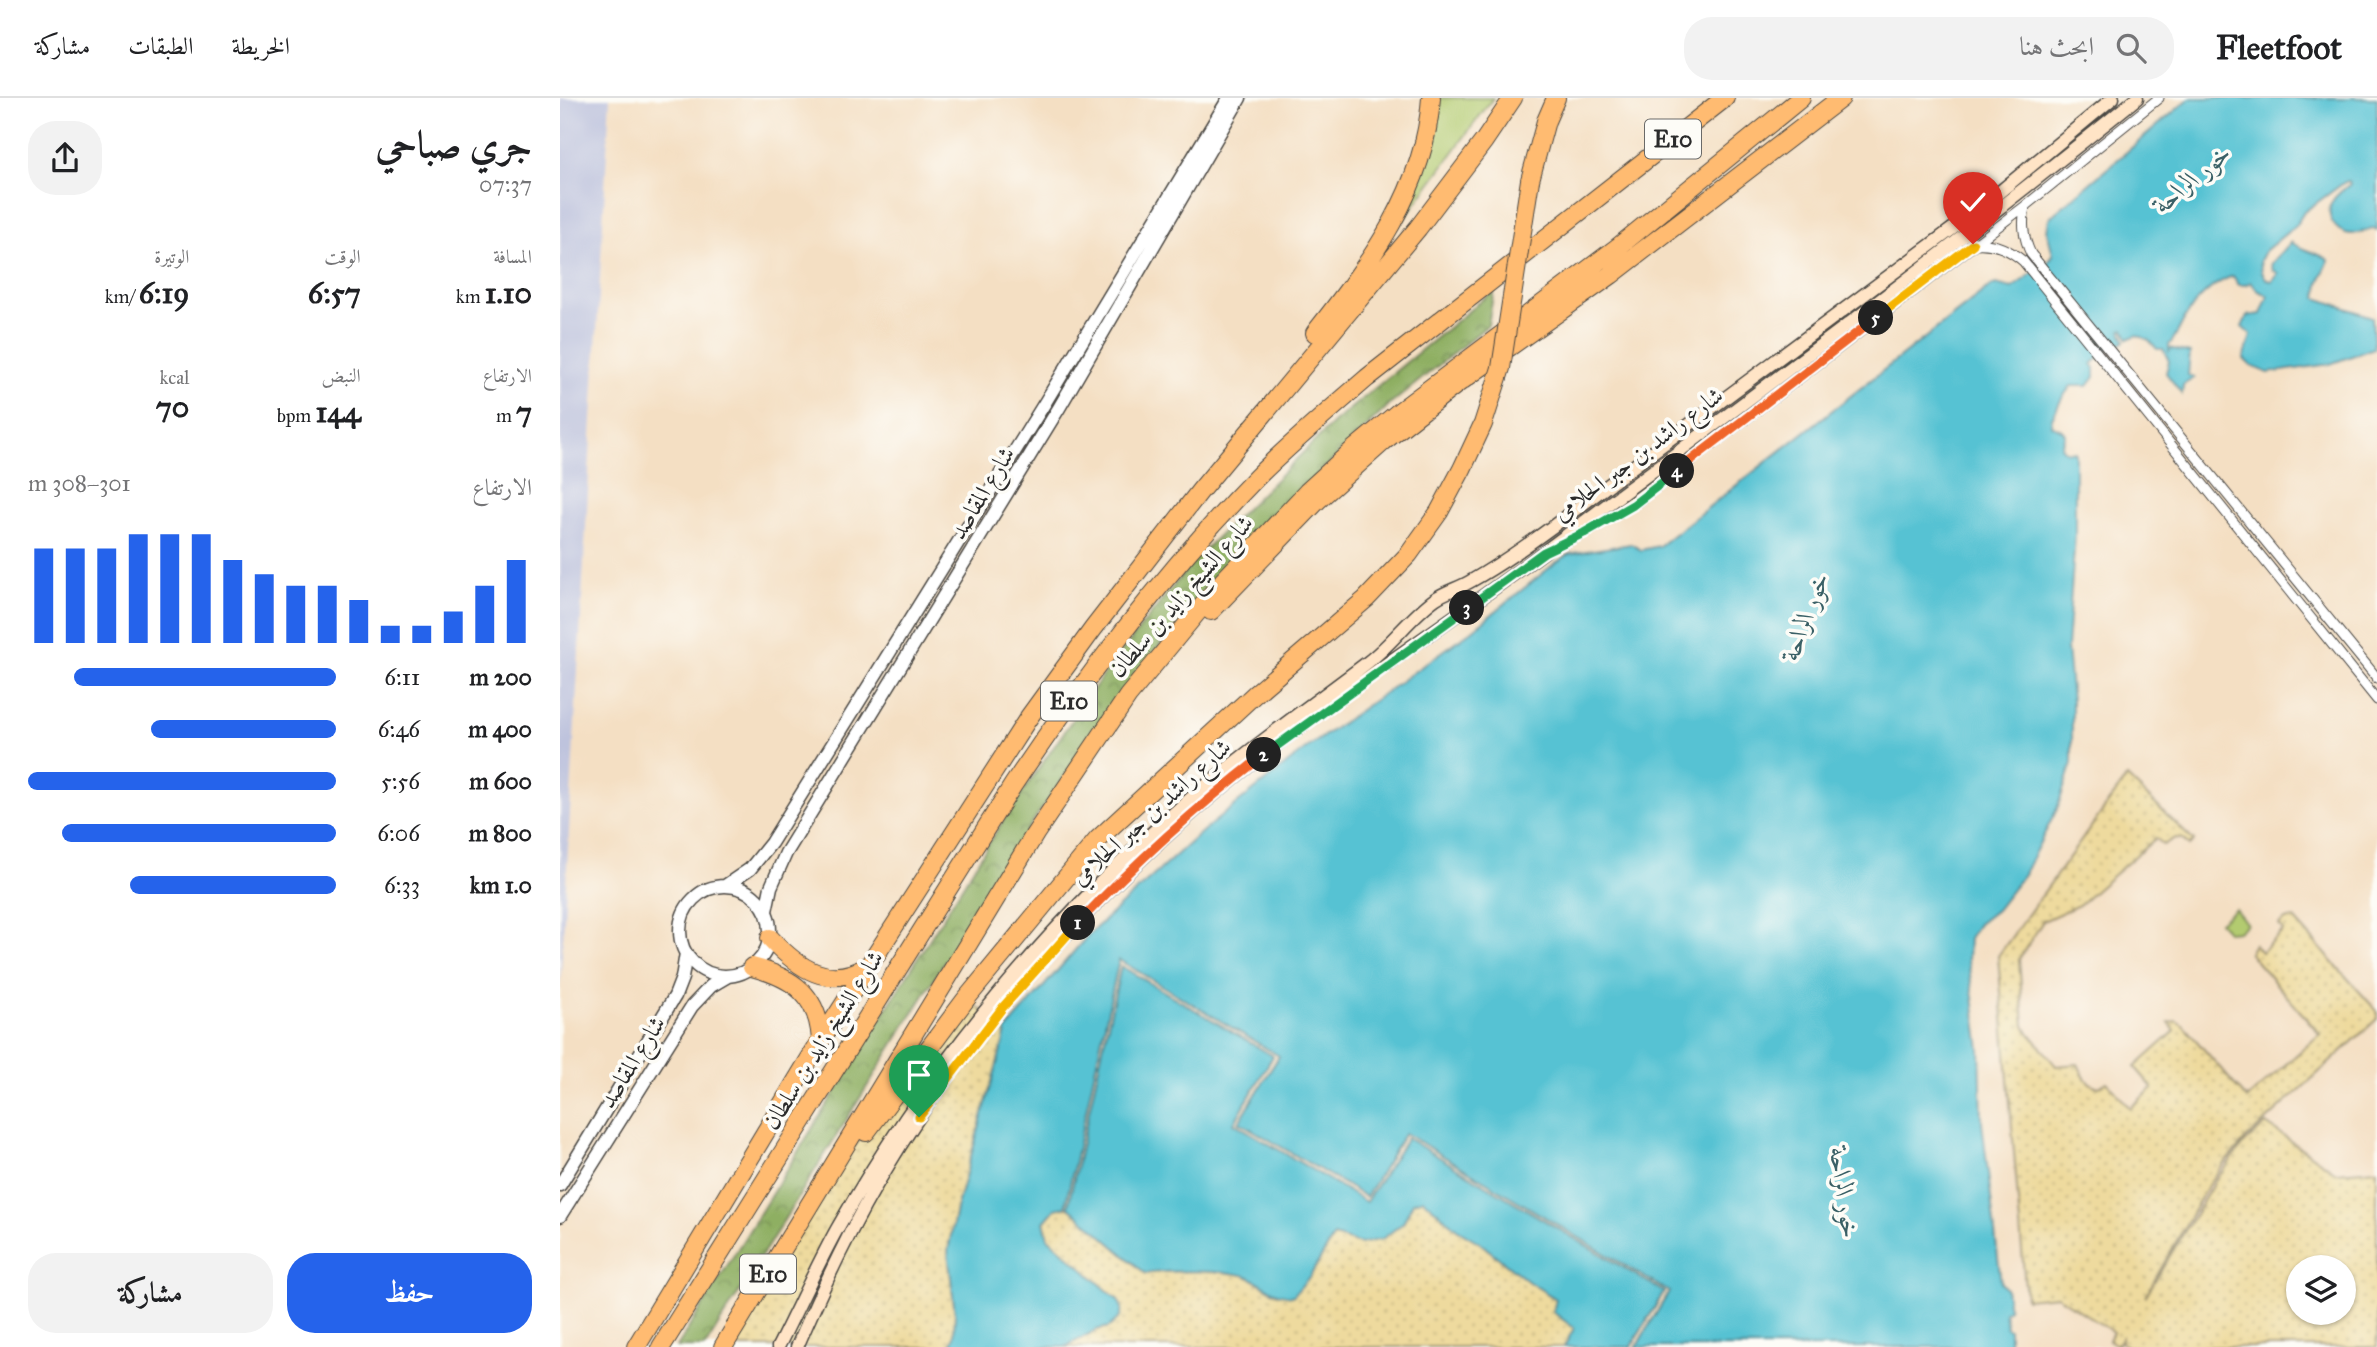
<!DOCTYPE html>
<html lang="ar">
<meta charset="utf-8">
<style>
body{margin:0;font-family:"IM FELL Great Primer",Amiri,serif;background:#f2f2f2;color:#202124;direction:rtl;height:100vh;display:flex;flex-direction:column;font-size:26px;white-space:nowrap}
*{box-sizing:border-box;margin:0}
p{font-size:23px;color:#757577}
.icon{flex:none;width:38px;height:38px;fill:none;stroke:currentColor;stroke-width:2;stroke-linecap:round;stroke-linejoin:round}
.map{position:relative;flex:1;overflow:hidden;direction:ltr}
.side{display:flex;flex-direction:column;background:#fff;width:560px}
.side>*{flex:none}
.tools{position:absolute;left:1726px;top:1157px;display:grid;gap:14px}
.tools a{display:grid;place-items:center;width:70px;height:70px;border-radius:50%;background:#fff;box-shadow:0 2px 5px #0004;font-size:35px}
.pin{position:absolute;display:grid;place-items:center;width:60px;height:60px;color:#fff;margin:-72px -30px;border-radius:50% 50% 50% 0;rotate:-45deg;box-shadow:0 0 7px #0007}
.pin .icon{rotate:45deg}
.km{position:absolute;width:35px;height:35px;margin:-18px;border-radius:50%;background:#222;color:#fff;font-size:19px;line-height:35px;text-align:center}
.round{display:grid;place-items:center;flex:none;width:74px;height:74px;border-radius:28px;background:#f2f2f2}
.overview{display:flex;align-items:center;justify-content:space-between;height:119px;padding:0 28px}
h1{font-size:38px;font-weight:700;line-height:52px}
.stats{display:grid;grid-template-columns:repeat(3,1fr);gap:10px;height:119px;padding:7px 28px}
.stats div{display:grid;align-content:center}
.stats b{font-size:30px;font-weight:700}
.stats small{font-size:19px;font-weight:400}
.stats p{font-size:19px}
.chart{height:196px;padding:14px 28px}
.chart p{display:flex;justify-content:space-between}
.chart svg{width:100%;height:126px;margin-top:7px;stroke:#2563eb;stroke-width:6}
.cta{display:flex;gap:14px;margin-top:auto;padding:14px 28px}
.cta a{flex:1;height:80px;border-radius:28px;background:#2563eb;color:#fff;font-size:28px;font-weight:700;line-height:80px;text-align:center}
.cta a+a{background:#f2f2f2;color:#202124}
ul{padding:0 28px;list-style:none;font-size:23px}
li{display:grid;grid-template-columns:112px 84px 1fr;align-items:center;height:52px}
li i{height:18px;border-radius:9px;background:#2563eb}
header{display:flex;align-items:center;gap:42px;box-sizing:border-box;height:98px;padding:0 35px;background:#fff;border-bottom:2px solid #e0e0e0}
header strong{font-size:33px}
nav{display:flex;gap:38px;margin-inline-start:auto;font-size:24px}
.search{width:490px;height:63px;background:#f2f2f2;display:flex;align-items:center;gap:18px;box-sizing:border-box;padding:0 24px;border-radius:28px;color:#757577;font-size:26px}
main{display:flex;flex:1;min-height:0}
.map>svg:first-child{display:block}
.industrial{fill:#bec3dd}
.green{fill:#b3cb70;stroke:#6f7b4e;stroke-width:2}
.forest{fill:url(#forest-crowns);stroke:#5c6d46;stroke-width:2}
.sand{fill:url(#sand-dots);stroke:#8c8264;stroke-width:2;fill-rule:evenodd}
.water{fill:#57c2d3;stroke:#41767f;stroke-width:2}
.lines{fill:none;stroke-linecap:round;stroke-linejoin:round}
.minor-casing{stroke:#494642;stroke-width:11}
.tertiary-casing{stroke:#494642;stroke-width:15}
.secondary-casing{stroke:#494642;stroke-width:15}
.motorway-casing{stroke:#494642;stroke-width:20}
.minor{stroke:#fff;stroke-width:9}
.tertiary{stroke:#fff;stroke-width:12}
.secondary{stroke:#ffe4c6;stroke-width:12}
.motorway{stroke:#ffbb71;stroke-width:18}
.motorway-bridge-casing{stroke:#494642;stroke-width:20;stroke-linecap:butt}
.motorway-bridge{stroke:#ffbb71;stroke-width:18}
.split-1-casing{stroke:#fff;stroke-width:14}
.split-2-casing{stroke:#fff;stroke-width:14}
.split-3-casing{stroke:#fff;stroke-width:14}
.split-4-casing{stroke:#fff;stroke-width:14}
.split-5-casing{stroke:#fff;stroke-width:14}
.split-6-casing{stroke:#fff;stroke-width:14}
.split-1{stroke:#f5b400;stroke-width:9}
.split-2{stroke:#f0652b;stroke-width:9}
.split-3{stroke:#22a559;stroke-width:9}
.split-4{stroke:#22a559;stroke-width:9}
.split-5{stroke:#f0652b;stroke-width:9}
.split-6{stroke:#f5b400;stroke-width:9}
.labels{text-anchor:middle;stroke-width:7;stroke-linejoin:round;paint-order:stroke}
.shield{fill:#fdfcf7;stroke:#6a6a68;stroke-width:2}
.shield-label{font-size:23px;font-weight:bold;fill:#2b2b2b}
.street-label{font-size:24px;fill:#2b2b2b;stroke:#fdfcf7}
.water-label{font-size:26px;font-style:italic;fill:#3a6066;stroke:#fdfcf7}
</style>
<header>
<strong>Fleetfoot</strong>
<div class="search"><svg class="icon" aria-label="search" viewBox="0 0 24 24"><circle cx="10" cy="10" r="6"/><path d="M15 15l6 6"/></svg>ابحث هنا</div>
<nav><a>الخريطة</a><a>الطبقات</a><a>مشاركة</a></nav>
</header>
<main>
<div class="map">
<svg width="1817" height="1249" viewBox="0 0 1817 1249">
<defs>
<pattern id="forest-crowns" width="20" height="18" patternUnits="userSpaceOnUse" patternTransform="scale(1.75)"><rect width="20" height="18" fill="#8eaf62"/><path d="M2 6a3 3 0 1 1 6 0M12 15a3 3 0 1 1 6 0" fill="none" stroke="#748f51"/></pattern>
<pattern id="sand-dots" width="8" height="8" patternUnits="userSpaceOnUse" patternTransform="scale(1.75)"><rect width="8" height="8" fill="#eeda9e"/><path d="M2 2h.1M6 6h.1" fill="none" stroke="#cb8" stroke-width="1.8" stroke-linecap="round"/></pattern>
</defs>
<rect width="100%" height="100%" fill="#fdfcf7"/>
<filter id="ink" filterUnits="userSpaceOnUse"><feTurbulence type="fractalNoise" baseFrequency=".0143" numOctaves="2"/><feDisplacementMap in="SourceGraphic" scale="14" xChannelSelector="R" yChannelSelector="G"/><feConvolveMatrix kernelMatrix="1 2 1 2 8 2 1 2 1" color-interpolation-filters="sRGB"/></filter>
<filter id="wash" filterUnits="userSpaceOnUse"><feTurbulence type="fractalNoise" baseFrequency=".00686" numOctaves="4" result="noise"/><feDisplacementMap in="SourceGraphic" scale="28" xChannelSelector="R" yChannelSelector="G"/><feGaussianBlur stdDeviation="1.57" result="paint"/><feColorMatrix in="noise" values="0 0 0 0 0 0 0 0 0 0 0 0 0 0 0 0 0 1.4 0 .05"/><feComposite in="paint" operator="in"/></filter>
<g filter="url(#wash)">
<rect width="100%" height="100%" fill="#f4dfc3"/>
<path class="industrial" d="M0 0H50L0 893Z"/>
<path class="green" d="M879 0H933L841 125C858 85 876 43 879 0Z
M1675 811 1687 826 1679 833 1668 834 1659 824Z"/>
<path class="forest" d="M934 192 928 227 827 309 657 475 572 583 466 733 145 1249H117L444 721 546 573 635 461 774 324Z"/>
<path class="sand" d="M1567 679 1634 743 1629 748 1623 741 1615 740 1603 747 1596 740 1519 807 1483 823 1459 861 1464 928 1496 968 1518 966C1523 977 1526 986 1539 989L1547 984 1570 1010 1593 990 1575 969 1615 933 1609 925 1616 923 1623 927 1687 1001 1760 936 1689 855 1694 846 1701 854 1723 833 1719 827C1723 823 1728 820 1734 821L1817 913V921L1685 1042 1663 1067 1647 1089 1585 1199 1655 1083 1682 1048 1706 1026 1776 1074 1817 1071V1249H1568L1561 1245V1240L1557 1247 1549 1242 1553 1234 1497 1198 1466 1201 1438 858ZM1738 1169H1783V1214H1738Z
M406 901 447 931 396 1111 388 1153 395 1216 394 1238 390 1249H163L253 1103Z
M863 1101 897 1131 920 1145 969 1184 996 1201 1015 1230 1004 1249H505L536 1232 549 1229 558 1202 488 1140 484 1124 495 1111 508 1108 586 1176C602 1172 674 1172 689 1179 698 1184 708 1191 717 1196L750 1178 774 1138 800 1146 843 1125 853 1104Z"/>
<path class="water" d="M1630 0H1817V132L1813 130C1806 132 1798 136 1791 136 1774 135 1764 116 1773 102 1777 96 1784 91 1790 86L1789 83 1785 84 1744 114 1736 127 1705 153 1700 163 1702 174 1707 182 1712 183 1718 175 1713 172 1711 166 1731 144C1743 153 1757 154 1769 162L1759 185 1757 200 1812 219 1814 250 1770 266 1708 275 1691 268 1684 261 1691 237 1682 229 1687 218 1701 216 1708 198 1697 192 1691 184 1685 187H1679L1673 178C1653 185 1638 200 1626 218 1620 228 1617 238 1609 247V255L1610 250 1630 255 1628 277 1634 280 1623 287 1622 296 1606 275 1609 263 1603 251H1597L1589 242 1577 237 1568 241 1564 231 1561 232 1565 243 1559 247 1555 246 1532 266 1535 270V279L1528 288H1511L1502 300 1492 320 1491 327 1502 332 1505 336 1501 349 1505 353 1515 354V437L1507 550 1512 603V665L1497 711 1464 776 1436 812 1418 826 1409 840 1408 862 1420 951 1422 1024 1441 1185 1446 1191 1449 1211 1444 1214 1446 1229 1449 1231V1249H1076L1109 1194 845 1035 806 1099 679 1024 719 958 559 862 505 1109 495 1111 484 1124 488 1140 558 1202 562 1210 560 1219 549 1229 536 1232 505 1249H390L394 1238 395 1216 388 1153 396 1111 447 931 529 836 644 732 747 650 910 534 994 466 1009 456 1020 454 1071 446 1081 452 1099 448 1431 188 1436 186 1452 190 1489 163 1493 157 1487 133 1489 120Z
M561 868 713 958 674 1025 806 1104 847 1040 1104 1194 1071 1249H1004L1014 1230 993 1214 996 1201 969 1184 920 1145 897 1131 863 1101 853 1104 843 1125 822 1141 800 1146 774 1138 750 1178 733 1198C709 1196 709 1188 689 1179 674 1172 602 1172 586 1176L508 1108Z"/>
</g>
<g filter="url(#ink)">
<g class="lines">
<g class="minor-casing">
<path id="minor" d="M1465 108C1462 126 1463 139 1471 156L1817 580
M1415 146C1434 144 1449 151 1463 163L1817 602
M1002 446 1073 407 1465 108 1599 0"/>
</g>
<g class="tertiary-casing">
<path id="tertiary" d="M120 833a45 45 0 1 1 90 0a45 45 0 1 1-90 0Z
M165 788 190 771 211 745 486 303 669 0
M206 813 211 789 226 755 499 310 680 0
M0 1087 115 898 122 880 126 855
M0 1118 132 908 151 888 168 878"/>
</g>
<g class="secondary-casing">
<path id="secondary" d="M218 1249C238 1210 256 1169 277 1131 368 969 490 822 630 701 687 652 749 609 808 564 833 545 850 519 875 501 886 493 900 490 911 483 940 467 966 448 992 429L1419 111 1553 0
M237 1249C264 1187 293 1124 329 1066 407 936 525 807 640 708 746 617 865 542 977 459 1179 309 1382 159 1577 0"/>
</g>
<g class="motorway-casing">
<path id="motorway" d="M970 82 986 23 996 0
M755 235C810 165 865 92 871 0
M651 513 758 402 824 343 897 286 1051 177 1281 0
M210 840C238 870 269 893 309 867
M192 869C234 880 258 897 261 942
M306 1034 406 901 538 741 695 596
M76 1249 261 942 469 619 533 531 640 393 858 130 924 43 953 0
M101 1249 453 687C526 578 605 473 697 379 732 344 770 312 807 280L1165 0
M163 1249 475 736 568 598 663 483 747 394 793 352 840 313 1058 149 1241 0"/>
</g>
<use href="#minor" class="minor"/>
<use href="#tertiary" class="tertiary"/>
<use href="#secondary" class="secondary"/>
<use href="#motorway" class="motorway"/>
<g class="motorway-bridge-casing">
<path id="motorway-bridge" d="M695 596 806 501 849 456 879 414 902 371 923 326 941 270 970 82"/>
</g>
<use href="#motorway-bridge" class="motorway-bridge"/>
</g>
</g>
<g class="lines" filter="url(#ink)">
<g class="split-1-casing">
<path id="split-1" d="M359 1019 443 909 518 825"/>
</g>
<g class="split-2-casing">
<path id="split-2" d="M518 825C576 764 638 708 704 657"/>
</g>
<g class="split-3-casing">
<path id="split-3" d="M704 657 907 510"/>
</g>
<g class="split-4-casing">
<path id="split-4" d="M907 510 984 454 1024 435 1073 407 1117 373"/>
</g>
<g class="split-5-casing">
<path id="split-5" d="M1117 373 1316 220"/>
</g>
<g class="split-6-casing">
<path id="split-6" d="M1316 220 1413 146"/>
</g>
<use href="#split-1" class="split-1"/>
<use href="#split-2" class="split-2"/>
<use href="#split-3" class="split-3"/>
<use href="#split-4" class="split-4"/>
<use href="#split-5" class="split-5"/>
<use href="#split-6" class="split-6"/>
</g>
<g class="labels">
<g class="shield">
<rect x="1085" y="21.5" width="56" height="39" rx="5"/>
<rect x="481" y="583.5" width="56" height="39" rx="5"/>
<rect x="180" y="1156.5" width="56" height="39" rx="5"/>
</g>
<g class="shield-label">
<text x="1113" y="49">E10</text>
<text x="509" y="611">E10</text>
<text x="208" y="1184">E10</text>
</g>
<g class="street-label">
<text transform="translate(1078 356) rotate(-37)" y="8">شارع راشد بن جبر الحلامي</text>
<text transform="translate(422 395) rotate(-59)" y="8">شارع المقاصد</text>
<text transform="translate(621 498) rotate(-49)" y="8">شارع الشيخ زايد بن سلطان</text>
<text transform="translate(591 714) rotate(-42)" y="8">شارع راشد بن جبر الحلامي</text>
<text transform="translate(263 942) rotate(-58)" y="8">شارع الشيخ زايد بن سلطان</text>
<text transform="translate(72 964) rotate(-58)" y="8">شارع المقاصد</text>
</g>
<g class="water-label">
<text transform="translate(1632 80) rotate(-40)" y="9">خور الراحة</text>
<text transform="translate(1245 518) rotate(-69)" y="9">خور الراحة</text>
<text transform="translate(1285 1095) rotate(82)" y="9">خور الراحة</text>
</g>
</g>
</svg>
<div class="tools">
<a><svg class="icon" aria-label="layers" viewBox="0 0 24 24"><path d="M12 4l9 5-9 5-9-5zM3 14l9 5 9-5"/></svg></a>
</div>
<div class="pin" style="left:359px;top:1019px;background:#1e9e55"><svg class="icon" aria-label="arrive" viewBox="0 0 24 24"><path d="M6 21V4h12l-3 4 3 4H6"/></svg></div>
<div class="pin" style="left:1413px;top:146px;background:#d93025"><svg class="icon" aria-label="check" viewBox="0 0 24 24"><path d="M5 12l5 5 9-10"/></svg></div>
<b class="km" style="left:518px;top:825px">1</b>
<b class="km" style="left:704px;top:657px">2</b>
<b class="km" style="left:907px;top:510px">3</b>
<b class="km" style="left:1117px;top:373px">4</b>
<b class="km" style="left:1316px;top:220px">5</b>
</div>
<section class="side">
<div class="overview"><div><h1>جري صباحي</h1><p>07:37</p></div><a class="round"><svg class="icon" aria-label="share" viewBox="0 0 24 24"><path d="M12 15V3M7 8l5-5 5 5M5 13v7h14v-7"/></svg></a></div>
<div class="stats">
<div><p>المسافة</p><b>1.10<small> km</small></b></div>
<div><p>الوقت</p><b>6:57</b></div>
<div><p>الوتيرة</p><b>6:19<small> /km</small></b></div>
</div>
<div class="stats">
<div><p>الارتفاع</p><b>7<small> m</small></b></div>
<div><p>النبض</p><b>144<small> bpm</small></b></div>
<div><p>kcal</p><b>70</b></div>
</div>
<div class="chart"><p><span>الارتفاع</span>301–308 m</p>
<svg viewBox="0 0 160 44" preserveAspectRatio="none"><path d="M5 44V11M15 44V11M25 44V11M35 44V6M45 44V6M55 44V6M65 44V15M75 44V20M85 44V24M95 44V24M105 44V29M115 44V38M125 44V38M135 44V33M145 44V24M155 44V15"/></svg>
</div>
<ul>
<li><b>200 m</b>6:11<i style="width:85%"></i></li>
<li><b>400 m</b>6:46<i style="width:60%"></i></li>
<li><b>600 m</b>5:56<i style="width:100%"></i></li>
<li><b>800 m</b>6:06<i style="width:89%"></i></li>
<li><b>1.0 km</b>6:33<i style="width:67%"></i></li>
</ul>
<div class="cta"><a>حفظ</a><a>مشاركة</a></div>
</section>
</main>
